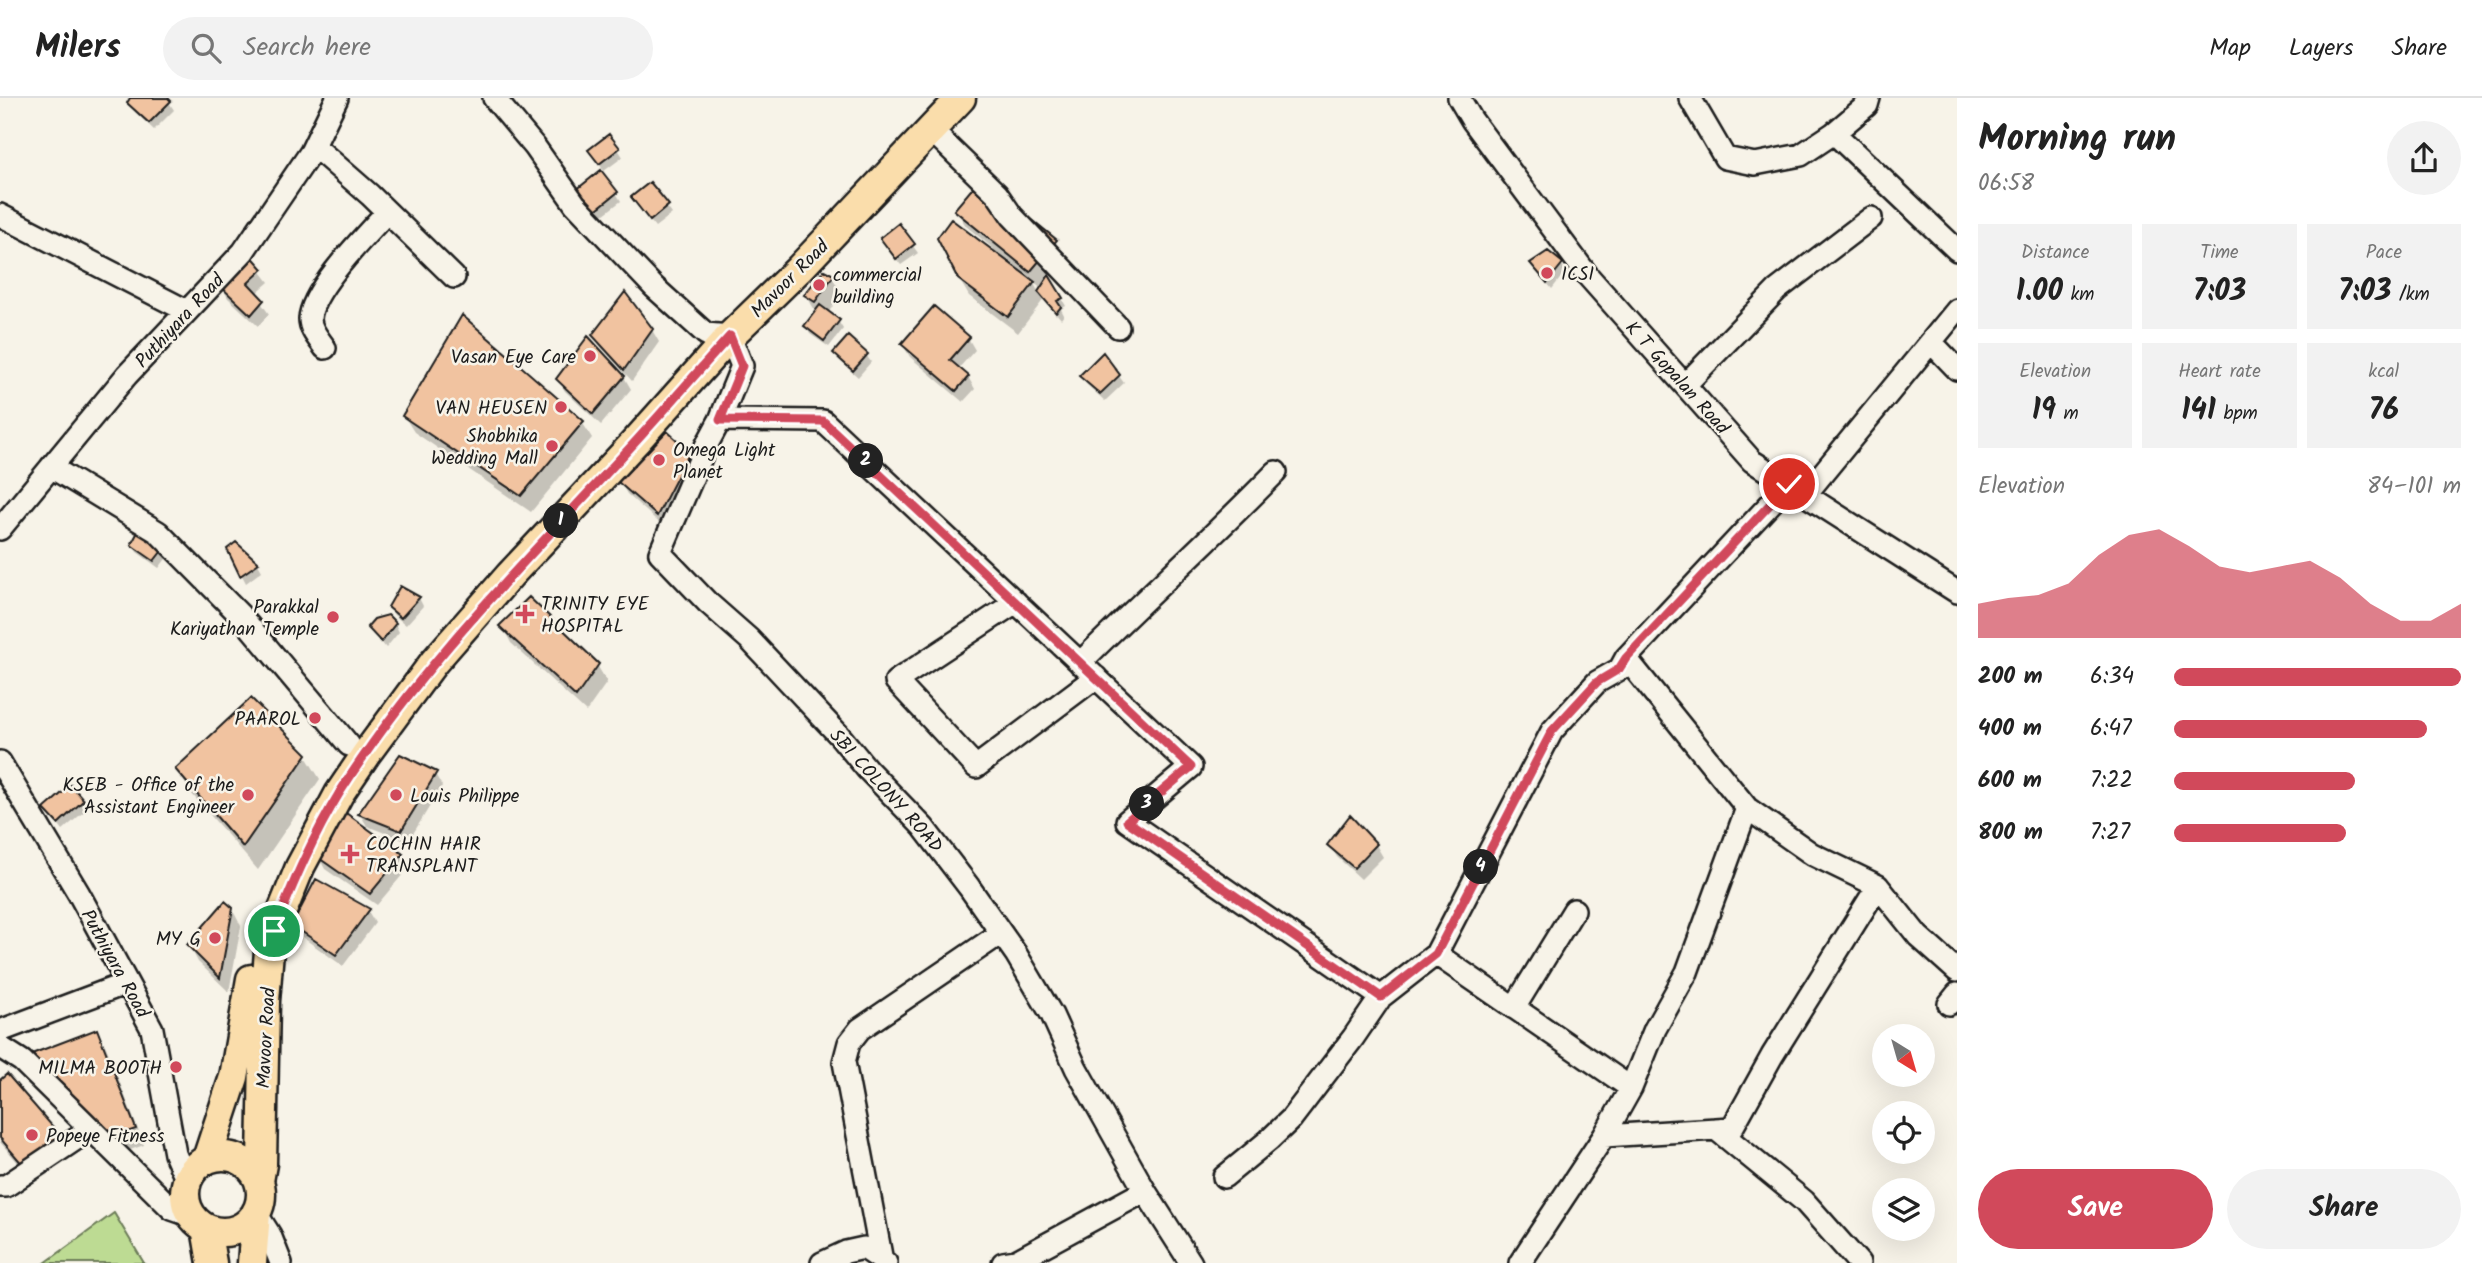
<!DOCTYPE html>
<meta charset="utf-8">
<style>
body{margin:0;font-family:Kalam,sans-serif;background:#f2f2f2;color:#222;height:100vh;display:flex;flex-direction:column;font-size:26px;white-space:nowrap}
*{box-sizing:border-box;margin:0}
p{font-size:23px;color:#767676}
.icon{flex:none;width:38px;height:38px;fill:none;stroke:currentColor;stroke-width:2;stroke-linecap:round;stroke-linejoin:round}
.map{position:relative;flex:1;overflow:hidden}
.details{display:flex;flex-direction:column;background:#fff;width:525px}
.details>*{flex:none}
.needle{width:46px;rotate:143deg}
.buttons{position:absolute;left:1872px;top:926px;display:grid;gap:14px}
.buttons a{display:grid;place-items:center;width:63px;height:63px;border-radius:50%;background:#fff;box-shadow:0 7px 28px #0002;font-size:35px}
.pin{position:absolute;display:grid;place-items:center;width:60px;height:60px;color:#fff;margin:-30px;border:4px solid #fff;border-radius:50%;box-shadow:0 2px 7px #0007}
.km{position:absolute;width:35px;height:35px;margin:-18px;border-radius:50%;background:#222;color:#fff;font-size:19px;line-height:35px;text-align:center}
.round{display:grid;place-items:center;flex:none;width:74px;height:74px;border-radius:37px;background:#f2f2f2}
.headline{display:flex;align-items:center;justify-content:space-between;height:119px;padding:0 21px}
h1{font-size:38px;font-weight:700;line-height:52px}
.figures{display:grid;grid-template-columns:repeat(3,1fr);gap:10px;height:119px;padding:7px 21px}
.figures div{display:grid;align-content:center;border-radius:0px;background:#f2f2f2;text-align:center}
.figures b{font-size:30px;font-weight:700}
.figures small{font-size:19px;font-weight:400}
.figures p{font-size:19px}
.chart{height:196px;padding:14px 21px}
.chart p{display:flex;justify-content:space-between}
.chart svg{width:100%;height:126px;margin-top:7px;fill:#d1495b;opacity:.7}
.cta{display:flex;gap:14px;margin-top:auto;padding:14px 21px}
.cta a{flex:1;height:80px;border-radius:42px;background:#d1495b;color:#fff;font-size:28px;font-weight:700;line-height:80px;text-align:center}
.cta a+a{background:#f2f2f2;color:#222}
ul{padding:0 21px;list-style:none;font-size:23px}
li{display:grid;grid-template-columns:112px 84px 1fr;align-items:center;height:52px}
li i{height:18px;border-radius:9px;background:#d1495b}
header{display:flex;align-items:center;gap:42px;box-sizing:border-box;height:98px;padding:0 35px;background:#fff;border-bottom:2px solid #e0e0e0}
header strong{font-size:33px}
nav{display:flex;gap:38px;margin-inline-start:auto;font-size:24px}
.search{width:490px;height:63px;background:#f2f2f2;display:flex;align-items:center;gap:18px;box-sizing:border-box;padding:0 24px;border-radius:38px;color:#767676;font-size:26px}
main{display:flex;flex:1;min-height:0}
.map>svg:first-child{display:block}
.green{fill:#bddb93;stroke:#6c7c58;stroke-width:2}
.shadow{fill:#0003;fill-rule:evenodd}
.building{fill:#f1c3a0;stroke:#1c1c1c;stroke-width:2}
.lines{fill:none;stroke-linecap:round;stroke-linejoin:round}
.minor-casing{stroke:#1c1c1c;stroke-width:26}
.major-casing{stroke:#1c1c1c;stroke-width:33}
.minor{stroke:#f7f3e8;stroke-width:21}
.major{stroke:#faddab;stroke-width:28}
.route-casing{stroke:#fff;stroke-width:14}
.route{stroke:#d1495b;stroke-width:9}
.poi-dot{fill:#d1495b;stroke:#f7f3e8;stroke-width:2.5}
.labels{text-anchor:middle;stroke-width:5;stroke-linejoin:round;paint-order:stroke}
.poi-label{font-size:19px;fill:#1c1c1c;stroke:#f7f3e8;text-anchor:end}
.street-label{font-size:19px;fill:#1c1c1c;stroke:#f7f3e8}
</style>
<header>
<strong>Milers</strong>
<div class="search"><svg class="icon" aria-label="search" viewBox="0 0 24 24"><circle cx="10" cy="10" r="6"/><path d="M15 15l6 6"/></svg>Search here</div>
<nav><a>Map</a><a>Layers</a><a>Share</a></nav>
</header>
<main>
<div class="map">
<svg width="1957" height="1165" viewBox="0 0 1957 1165">
<rect width="100%" height="100%" fill="#f7f3e8"/>
<filter id="ink" filterUnits="userSpaceOnUse"><feTurbulence type="fractalNoise" baseFrequency=".0143" numOctaves="2"/><feDisplacementMap in="SourceGraphic" scale="14" xChannelSelector="R" yChannelSelector="G"/><feConvolveMatrix kernelMatrix="1 2 1 2 8 2 1 2 1" color-interpolation-filters="sRGB"/></filter>
<g filter="url(#ink)">
<path class="green" d="M114 1115 144 1165H45L49 1162Z"/>
<path class="shadow" d="M133 0H166L174 12 154 32 134 13 129 5Z
M618 51 623 59 604 73 590 53Z
M650 86 672 116 655 129 638 107Z
M616 95 621 103 599 120 583 100Z
M956 112 1055 143 1065 160 1049 179 1066 208 1061 211 1064 217 1061 221 1044 201 1018 235 969 198 959 181 994 151 966 128ZM1033 184 1042 191 1039 195Z
M898 127 918 155 901 167 886 148Z
M248 157 269 184 255 196 269 216 258 228 228 200 221 187Z
M1561 166 1566 173 1552 191 1537 173Z
M832 179 842 195 828 215 838 223 843 231 829 249 810 236 806 228 816 214 806 197Z
M652 232 659 244 632 283 601 249 594 237Z
M968 240 975 252 958 271 968 279 975 291 963 304 910 259 903 247Z
M835 255 866 257 871 264 858 279 839 262Z
M1081 278H1119L1124 285 1105 303 1086 286Z
M624 279 631 291 601 327 565 293 558 281Z
M404 318 582 324 592 340 531 414 414 334Z
M688 355 695 368 664 429 627 396 620 384Z
M236 446 258 466 262 473 246 485 229 452Z
M133 447 171 454 159 470 137 454Z
M419 500 423 508 406 527 394 517 390 509Z
M395 526 399 534 386 550 369 530Z
M502 528 597 567 607 584 586 614 511 545Z
M305 657 320 681 258 772 191 695 177 671Z
M435 676 442 688 408 744 367 728 360 716Z
M83 703 87 711 63 732 47 711Z
M1350 720 1376 747 1383 759 1361 781 1337 759 1330 747Z
M402 757 409 769 377 807 325 771 318 758Z
M232 811 241 828 229 894 198 864 189 847Z
M368 813 375 825 343 868 302 839 294 827Z
M97 933 106 949 144 1047 119 1056 41 974Z
M0 984 58 1038 68 1054 34 1083 0 1044Z"/>
<path class="building" d="M130 0H168L171 3 149 25 127 5Z
M609 36 620 50 599 66 588 52Z
M601 72 618 94 593 114 576 92Z
M981 80 1057 142 1030 174 954 112Z
M650 84 669 107 650 123 631 99Z
M951 121 1035 184 1008 219 958 181 937 140Z
M899 125 915 146 896 161 880 140Z
M1548 153 1563 165 1547 185 1530 165Z
M248 154 263 171 248 185 264 202 251 217 219 187Z
M824 172 834 177 815 204 804 197Z
M1049 177 1063 200 1057 203 1061 209 1056 215 1038 194Z
M625 194 653 231 624 272 592 237Z
M820 207 840 222 824 243 804 228Z
M934 208 970 239 950 262 969 278 956 293 901 246Z
M462 217 584 323 521 398 402 318Z
M588 238 625 278 593 316 556 281Z
M848 238 868 256 853 273 833 255Z
M1103 254 1120 277 1100 296 1079 278Z
M667 333 690 354 657 418 618 384Z
M143 424 168 445 154 463 131 447Z
M236 444 259 465 240 478 227 451Z
M400 488 420 499 401 520 388 509Z
M529 499 599 566 576 599 499 528Z
M388 517 396 525 381 544 367 529 374 521Z
M251 600 307 656 243 749 175 671Z
M400 656 437 674 401 733 358 716Z
M71 687 84 702 58 726 44 711Z
M346 715 403 756 370 796 316 758Z
M1350 717 1377 746 1354 770 1327 747Z
M316 781 370 811 336 857 292 827Z
M225 803 233 810 220 880 187 847Z
M97 931 136 1031 109 1040 29 957Z
M7 976 60 1037 23 1067 0 1040V982Z"/>
<g class="lines">
<g class="minor-casing">
<path id="minor" d="M494 0 535 49 575 106 654 189 706 236 730 238 742 268 720 322 706 348 660 455 707 504 749 541 839 637 867 671 923 729 969 789 1016 856 1052 917 1076 970 1145 1093 1191 1165
M1459 0 1472 22 1588 178 1752 363 1957 494
M1690 0 1725 60 1755 66 1801 57 1834 35 1957 152
M931 32 997 96 1012 118 1118 229
M1834 35 1867 7 1869 0
M314 48 370 97 454 179
M0 117 187 213
M1931 244 1957 271
M325 250C319 241 310 232 310 221 311 192 367 136 387 114
M1685 287 1777 192 1871 120
M720 322 823 323 1191 669 1127 723 1381 899 1436 856 1552 633 1597 584 1620 571 1626 560 1789 386
M51 369 158 434 240 517 349 647
M1805 397 1957 212
M0 431 127 277 243 154 311 54 337 0
M1016 504 896 583 976 669 1096 579
M1626 560 1747 710 1812 756 1878 788 1918 838 1957 873
M1080 565C1145 500 1213 439 1276 374
M0 664 79 796 152 931 175 1056 187 1083
M1436 856 1631 990
M1949 906 1957 896
M1514 910 1574 812
M0 933 127 885
M0 949 22 963 172 1111 192 1118
M1716 1031 1804 1103 1859 1165
M1604 1038 1732 1030 1772 958 1878 788
M1224 1079 1269 1042 1291 1021 1353 940 1381 899
M0 1088H6L91 1031
M256 1115 270 1137 281 1165
M882 1163 844 964 849 945 860 931 1001 835
M822 1165 846 1154 864 1150 886 1165
M1003 1165 1016 1163 1145 1093
M1520 1165 1604 1038 1631 990 1655 931 1687 874 1747 710"/>
</g>
<g class="major-casing">
<path id="major" d="M185 1096a38 38 0 1 1 76 0a38 38 0 1 1-76 0Z
M207 1061 234 979 251 881
M259 1083 262 1066 265 903 269 853 274 833 300 769 339 696 366 656 434 564 510 477 637 342 730 238 800 170 961 0
M206 1130 212 1165
M252 1165 256 1115"/>
</g>
<use href="#minor" class="minor"/>
<use href="#major" class="major"/>
</g>
</g>
<g class="lines" filter="url(#ink)">
<g class="route-casing">
<path id="route" d="M274 833C293 785 313 738 340 694 423 562 534 455 638 341 669 307 699 272 730 238L742 268 720 322 823 323 1191 669 1127 723 1381 899 1436 856 1552 633 1597 584 1619 571 1626 560 1789 386"/>
</g>
<use href="#route" class="route"/>
</g>
<g class="poi-dot">
<circle cx="1547" cy="175" r="7"/>
<circle cx="819" cy="187" r="7"/>
<circle cx="590" cy="258" r="7"/>
<circle cx="561" cy="309" r="7"/>
<circle cx="552" cy="348" r="7"/>
<circle cx="659" cy="362" r="7"/>
<path d="M521.5 505.5h7v7h7v7h-7v7h-7v-7h-7v-7h7z"/>
<circle cx="333" cy="519" r="7"/>
<circle cx="315" cy="620" r="7"/>
<circle cx="248" cy="697" r="7"/>
<circle cx="396" cy="697" r="7"/>
<path d="M346.5 745.5h7v7h7v7h-7v7h-7v-7h-7v-7h7z"/>
<circle cx="215" cy="840" r="7"/>
<circle cx="176" cy="969" r="7"/>
<circle cx="32" cy="1037" r="7"/>
</g>
<g class="labels">
<g class="poi-label">
<text x="1561" y="182" text-anchor="start">ICSI</text>
<text x="833" y="183" text-anchor="start">commercial<tspan x="833" dy="22">building</tspan></text>
<text x="576" y="265">Vasan Eye Care</text>
<text x="547" y="316">VAN HEUSEN</text>
<text x="538" y="344">Shobhika<tspan x="538" dy="22">Wedding Mall</tspan></text>
<text x="673" y="358" text-anchor="start">Omega Light<tspan x="673" dy="22">Planet</tspan></text>
<text x="541" y="512" text-anchor="start">TRINITY EYE<tspan x="541" dy="22">HOSPITAL</tspan></text>
<text x="319" y="515">Parakkal<tspan x="319" dy="22">Kariyathan Temple</tspan></text>
<text x="301" y="627">PAAROL</text>
<text x="234" y="693">KSEB - Office of the<tspan x="234" dy="22">Assistant Engineer</tspan></text>
<text x="410" y="704" text-anchor="start">Louis Philippe</text>
<text x="366" y="752" text-anchor="start">COCHIN HAIR<tspan x="366" dy="22">TRANSPLANT</tspan></text>
<text x="201" y="847">MY G</text>
<text x="162" y="976">MILMA BOOTH</text>
<text x="46" y="1044" text-anchor="start">Popeye Fitness</text>
</g>
<g class="street-label">
<text transform="translate(789 180) rotate(-45)" y="7">Mavoor Road</text>
<text transform="translate(179 222) rotate(-47)" y="7">Puthiyara Road</text>
<text transform="translate(1678 279) rotate(48)" y="7">K T Gopalan Road</text>
<text transform="translate(887 692) rotate(48)" y="7">SBI COLONY ROAD</text>
<text transform="translate(116 865) rotate(61)" y="7">Puthiyara Road</text>
<text transform="translate(265 940) rotate(-87)" y="7">Mavoor Road</text>
</g>
</g>
</svg>
<div class="buttons">
<a><svg class="needle" viewBox="-14 -14 28 28"><path d="M0-13l5 13h-10z" fill="#e53935"/><path d="M0 13l5-13h-10z" fill="#767676"/></svg></a>
<a><svg class="icon" aria-label="locate" viewBox="0 0 24 24"><circle cx="12" cy="12" r="6"/><path d="M12 2v4M12 18v4M2 12h4M18 12h4"/></svg></a>
<a><svg class="icon" aria-label="layers" viewBox="0 0 24 24"><path d="M12 4l9 5-9 5-9-5zM3 14l9 5 9-5"/></svg></a>
</div>
<div class="pin" style="left:274px;top:833px;background:#1e9e55"><svg class="icon" aria-label="arrive" viewBox="0 0 24 24"><path d="M6 21V4h12l-3 4 3 4H6"/></svg></div>
<div class="pin" style="left:1789px;top:386px;background:#d93025"><svg class="icon" aria-label="check" viewBox="0 0 24 24"><path d="M5 12l5 5 9-10"/></svg></div>
<b class="km" style="left:561px;top:423px">1</b>
<b class="km" style="left:866px;top:363px">2</b>
<b class="km" style="left:1147px;top:706px">3</b>
<b class="km" style="left:1481px;top:769px">4</b>
</div>
<section class="details">
<div class="headline"><div><h1>Morning run</h1><p>06:58</p></div><a class="round"><svg class="icon" aria-label="share" viewBox="0 0 24 24"><path d="M12 15V3M7 8l5-5 5 5M5 13v7h14v-7"/></svg></a></div>
<div class="figures">
<div><p>Distance</p><b>1.00<small> km</small></b></div>
<div><p>Time</p><b>7:03</b></div>
<div><p>Pace</p><b>7:03<small> /km</small></b></div>
</div>
<div class="figures">
<div><p>Elevation</p><b>19<small> m</small></b></div>
<div><p>Heart rate</p><b>141<small> bpm</small></b></div>
<div><p>kcal</p><b>76</b></div>
</div>
<div class="chart"><p><span>Elevation</span>84–101 m</p>
<svg viewBox="0 0 160 44" preserveAspectRatio="none"><path d="M0 44V32L10 30L20 29L30 25L40 15L50 8L60 6L70 12L80 19L90 21L100 19L110 17L120 23L130 32L140 38L150 38L160 32V44z"/></svg>
</div>
<ul>
<li><b>200 m</b>6:34<i style="width:100%"></i></li>
<li><b>400 m</b>6:47<i style="width:88%"></i></li>
<li><b>600 m</b>7:22<i style="width:63%"></i></li>
<li><b>800 m</b>7:27<i style="width:60%"></i></li>
</ul>
<div class="cta"><a>Save</a><a>Share</a></div>
</section>
</main>
